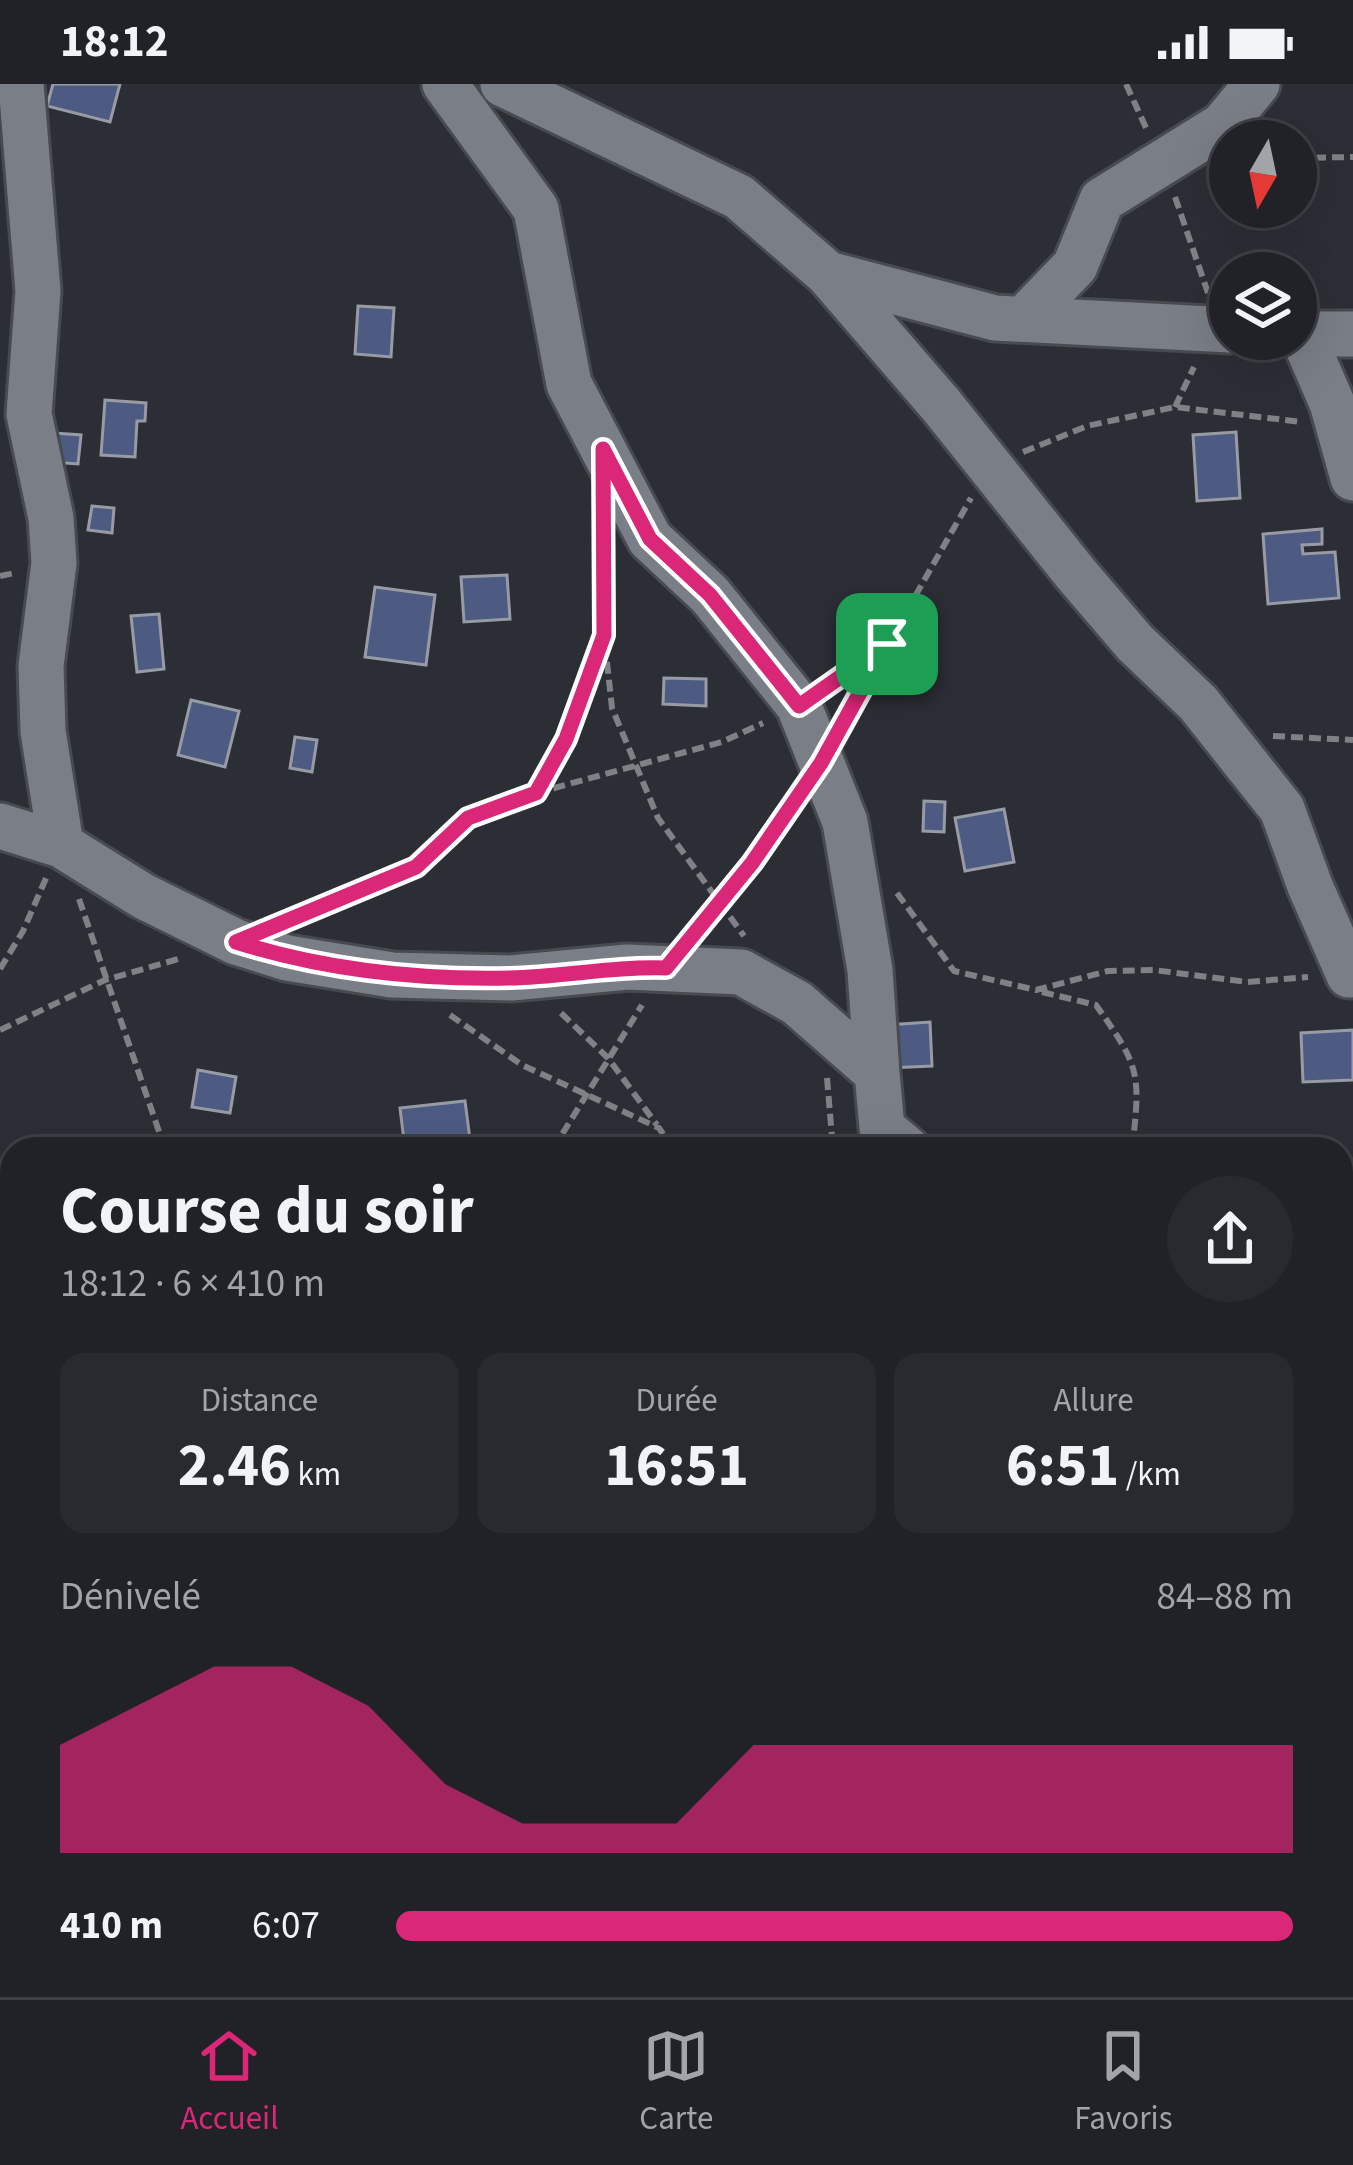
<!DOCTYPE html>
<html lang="fr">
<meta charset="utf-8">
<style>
body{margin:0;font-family:"Source Sans 3",sans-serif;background:#292a30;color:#f1f3f6;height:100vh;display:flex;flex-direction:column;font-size:45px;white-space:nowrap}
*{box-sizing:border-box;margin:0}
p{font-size:39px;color:#a2a4a8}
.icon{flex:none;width:66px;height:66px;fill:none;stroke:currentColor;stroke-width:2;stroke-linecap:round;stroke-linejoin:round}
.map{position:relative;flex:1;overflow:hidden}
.sheet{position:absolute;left:0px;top:1053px;width:1353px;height:861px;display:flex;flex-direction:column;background:#212228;border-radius:36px 36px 0 0;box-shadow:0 12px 48px #0002,0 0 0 3px #3e3f45}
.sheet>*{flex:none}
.needle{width:78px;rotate:189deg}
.tools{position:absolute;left:1209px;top:36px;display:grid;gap:24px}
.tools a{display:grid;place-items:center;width:108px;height:108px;border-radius:50%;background:#212228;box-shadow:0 12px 48px #0002,0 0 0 3px #3e3f45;font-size:60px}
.pin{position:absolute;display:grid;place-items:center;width:102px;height:102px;color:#fff;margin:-51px;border-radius:24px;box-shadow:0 6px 18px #0006}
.round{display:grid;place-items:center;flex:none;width:126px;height:126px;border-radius:63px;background:#292a30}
.headline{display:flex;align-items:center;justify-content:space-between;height:204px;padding:0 60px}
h1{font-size:66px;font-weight:700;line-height:90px}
.stats{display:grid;grid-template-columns:repeat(3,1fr);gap:18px;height:204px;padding:12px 60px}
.stats div{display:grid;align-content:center;border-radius:24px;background:#292a30;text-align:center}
.stats b{font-size:60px;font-weight:700}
.stats small{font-size:33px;font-weight:400}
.stats p{font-size:33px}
.chart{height:336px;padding:24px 60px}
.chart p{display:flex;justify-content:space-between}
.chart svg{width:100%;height:216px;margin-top:12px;fill:#db2777;opacity:.7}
ul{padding:0 60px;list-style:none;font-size:39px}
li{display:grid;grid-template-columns:192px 144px 1fr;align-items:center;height:90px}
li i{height:30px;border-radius:15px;background:#db2777}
.status{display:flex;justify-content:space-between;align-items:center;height:84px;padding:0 60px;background:#212228;direction:ltr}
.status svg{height:33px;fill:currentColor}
.tab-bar{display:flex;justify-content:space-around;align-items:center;height:168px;border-top:3px solid #3e3f45;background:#212228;font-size:33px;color:#a2a4a8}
.tab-bar a{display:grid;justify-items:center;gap:6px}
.tab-bar .active{color:#db2777}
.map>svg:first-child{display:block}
.building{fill:#4d5b83;stroke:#979ba4;stroke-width:3}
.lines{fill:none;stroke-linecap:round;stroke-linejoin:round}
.minor-casing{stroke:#474a4f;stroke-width:51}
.path{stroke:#7f8187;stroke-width:6;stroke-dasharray:12 6;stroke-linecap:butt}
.minor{stroke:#7a7e86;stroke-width:45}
.route-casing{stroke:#fff;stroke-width:24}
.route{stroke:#db2777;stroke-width:15}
</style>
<div class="status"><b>18:12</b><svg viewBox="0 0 49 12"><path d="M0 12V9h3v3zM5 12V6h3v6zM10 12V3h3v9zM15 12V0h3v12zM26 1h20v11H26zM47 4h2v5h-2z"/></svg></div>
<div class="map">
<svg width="1353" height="1913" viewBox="0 0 1353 1913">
<rect width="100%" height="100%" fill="#2c2e36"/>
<path class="building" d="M53 0H120L110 38 47 22Z
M358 222 394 224 391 273 355 270Z
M105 316 146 319 145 337H137L135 373 101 371Z
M1236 348 1240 414 1197 417 1193 351Z
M54 349 81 351 78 380 52 378Z
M92 422 114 424 112 449 88 446Z
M1322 445V460L1302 461 1303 470 1335 468 1339 514 1268 520 1263 450Z
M507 491 510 535 464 538 461 493Z
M375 503 435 511 426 581 365 573Z
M159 530 164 585 137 588 131 532Z
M664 594 706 595V622L663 620Z
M191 616 239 627 225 683 178 671Z
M295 653 317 656 312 688 290 684Z
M924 717 945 718 944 748 923 747Z
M1004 725 1014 778 965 787 955 734Z
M930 938 932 982 889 984 887 941Z
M1353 946V996L1303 998 1301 949Z
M198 986 236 993 230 1029 192 1023Z
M465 1017 471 1063 405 1065 400 1024Z
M0 1129 12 1130V1201H0Z
M12 1533V1599L0 1600V1534Z
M12 1626V1677L0 1678V1627Z"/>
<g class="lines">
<g class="minor-casing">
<path id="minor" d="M21 0 38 207 29 330 51 434 54 479 41 582 43 647 61 761
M445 0 536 125 569 300 650 455 710 511 799 622 845 738 870 886 877 989
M503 0 739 113 828 190 941 321 1076 490 1135 559 1198 619 1282 725 1310 802 1349 891
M828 190 995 234 1230 246
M1024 235 1075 182 1102 116 1223 41 1257 0
M1296 250H1353
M1302 250 1332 319 1353 394
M0 742 61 761 143 812 236 858 287 874 392 891 511 894 627 883 741 888 797 919 877 989 882 1044 907 1065
M1341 1315 1353 1322
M0 1723 12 1729
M400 1902 434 1913
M960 1902 962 1913
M96 1913 99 1902"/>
</g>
<path class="path" d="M1126 0 1147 46
M1296 74 1353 73
M1175 113 1208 209
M1175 323 1194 283
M1023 368 1087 342 1175 323 1302 338
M604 452V551L612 624 658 734 744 852
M0 492 15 489
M826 603 884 562
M844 637 971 414
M1273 652 1353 656
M536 709 722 658 763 639
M897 809 954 887 1036 906 1108 887 1154 886 1247 898 1308 893
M79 815 165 1065
M290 835 416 783 468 735 536 709 566 655 604 551
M696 848 752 779 796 715
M0 885 23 847 47 792
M1042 908 1096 921C1140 983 1141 989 1132 1065
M561 929 608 974 657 1041
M450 931 522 981 659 1044 673 1065
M0 946 105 896 182 874
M827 994 833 1065
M553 1065 642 921
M0 1255 12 1253
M1341 1835 1353 1830
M290 1902 298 1913
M745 1913 750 1902
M1192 1913 1207 1902"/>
<use href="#minor" class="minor"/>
</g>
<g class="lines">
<g class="route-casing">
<path id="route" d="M603 365 650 455 710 511 799 622 887 560 821 679 752 779 666 884C613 882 562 893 510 894 417 896 325 886 236 858L416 783 468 734 536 709 566 655 604 551Z"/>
</g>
<use href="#route" class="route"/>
</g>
</svg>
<div class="tools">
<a><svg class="needle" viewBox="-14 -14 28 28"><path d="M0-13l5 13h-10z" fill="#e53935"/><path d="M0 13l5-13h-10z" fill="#a2a4a8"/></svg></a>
<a><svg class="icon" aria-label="layers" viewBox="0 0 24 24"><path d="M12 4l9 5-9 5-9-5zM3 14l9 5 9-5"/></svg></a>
</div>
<div class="pin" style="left:887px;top:560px;background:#1e9e55"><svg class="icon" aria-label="arrive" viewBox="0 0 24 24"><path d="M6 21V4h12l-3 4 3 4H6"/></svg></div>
<section class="sheet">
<div class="headline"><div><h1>Course du soir</h1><p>18:12 · 6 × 410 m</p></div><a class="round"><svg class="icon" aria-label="share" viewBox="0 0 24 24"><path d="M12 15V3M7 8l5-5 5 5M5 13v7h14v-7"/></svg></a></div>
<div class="stats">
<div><p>Distance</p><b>2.46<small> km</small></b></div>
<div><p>Durée</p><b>16:51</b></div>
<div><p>Allure</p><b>6:51<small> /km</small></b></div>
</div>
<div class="chart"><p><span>Dénivelé</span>84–88 m</p>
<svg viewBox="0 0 160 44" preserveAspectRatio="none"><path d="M0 44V22L10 14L20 6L30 6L40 14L50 30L60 38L70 38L80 38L90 22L100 22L110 22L120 22L130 22L140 22L150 22L160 22V44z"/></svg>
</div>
<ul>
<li><b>410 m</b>6:07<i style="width:100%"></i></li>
</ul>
</section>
</div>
<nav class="tab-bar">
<a class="active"><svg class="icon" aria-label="home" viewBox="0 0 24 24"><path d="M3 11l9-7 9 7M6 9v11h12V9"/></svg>Accueil</a>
<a><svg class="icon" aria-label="map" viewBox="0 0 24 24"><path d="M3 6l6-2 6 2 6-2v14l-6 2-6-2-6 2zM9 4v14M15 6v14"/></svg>Carte</a>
<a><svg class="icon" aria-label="saved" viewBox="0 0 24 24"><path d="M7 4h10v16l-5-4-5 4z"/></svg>Favoris</a>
</nav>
